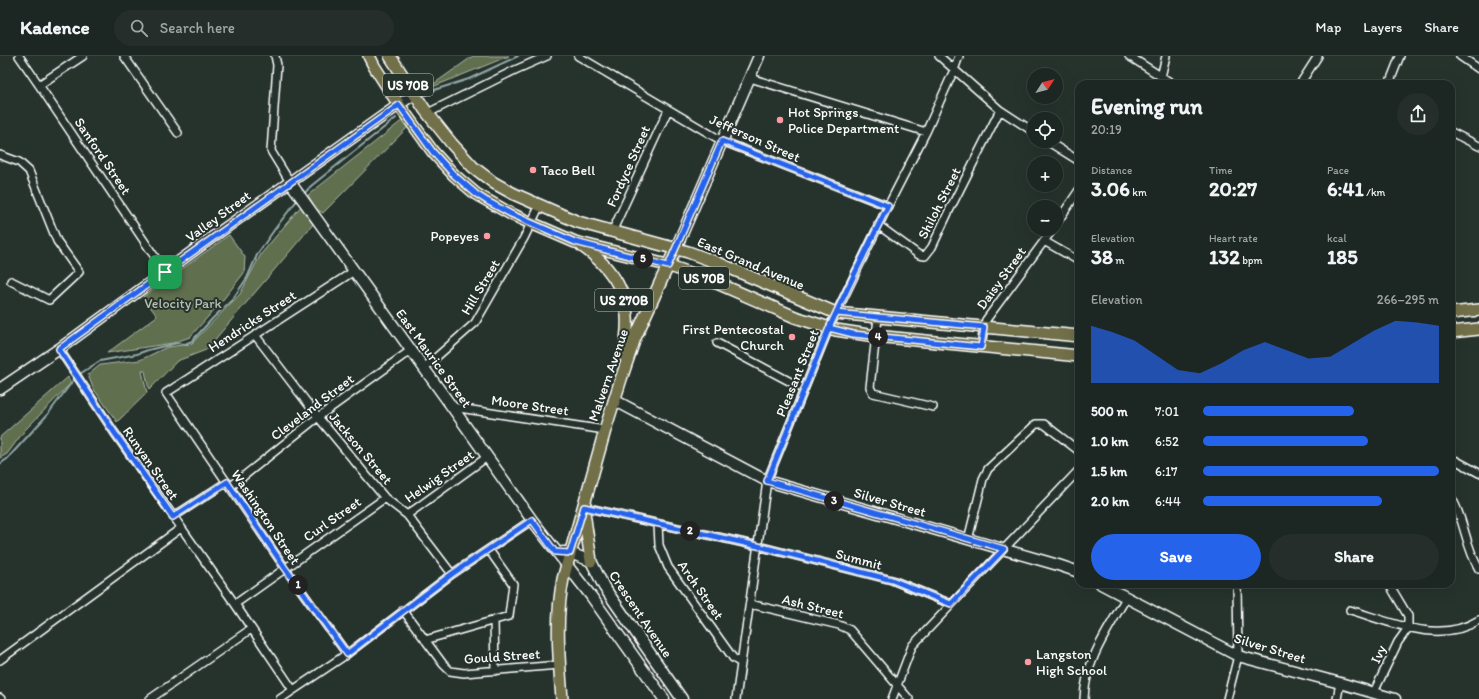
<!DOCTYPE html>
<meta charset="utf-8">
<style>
body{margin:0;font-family:Itim,sans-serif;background:#252e2a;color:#f1f3f6;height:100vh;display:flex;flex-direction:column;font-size:15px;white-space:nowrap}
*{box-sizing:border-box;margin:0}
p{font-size:13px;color:#a0a5a5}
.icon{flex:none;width:22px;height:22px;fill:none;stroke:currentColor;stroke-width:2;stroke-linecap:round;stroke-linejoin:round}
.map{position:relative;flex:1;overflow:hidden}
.drawer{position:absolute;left:1075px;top:24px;width:380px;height:508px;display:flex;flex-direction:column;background:#1c2622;border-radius:12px;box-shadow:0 4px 16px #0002,0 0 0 1px #3a4340}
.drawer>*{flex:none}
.needle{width:26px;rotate:54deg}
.tools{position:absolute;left:1027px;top:12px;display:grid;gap:8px}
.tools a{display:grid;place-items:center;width:36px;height:36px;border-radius:50%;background:#1c2622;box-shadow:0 4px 16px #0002,0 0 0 1px #3a4340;font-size:20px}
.pin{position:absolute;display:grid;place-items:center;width:34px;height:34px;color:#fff;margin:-17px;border-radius:8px;box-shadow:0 2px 6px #0006}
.km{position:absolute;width:20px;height:20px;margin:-10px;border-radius:50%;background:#222;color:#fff;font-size:11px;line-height:20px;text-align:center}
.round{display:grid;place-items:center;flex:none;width:42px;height:42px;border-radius:21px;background:#252e2a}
.summary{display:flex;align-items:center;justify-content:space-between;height:68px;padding:0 16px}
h1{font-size:22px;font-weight:800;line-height:30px}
.metrics{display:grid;grid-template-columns:repeat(3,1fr);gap:6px;height:68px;padding:4px 16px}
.metrics div{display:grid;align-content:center}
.metrics b{font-size:20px;font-weight:800}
.metrics small{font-size:11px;font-weight:400}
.metrics p{font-size:11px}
.chart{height:112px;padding:8px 16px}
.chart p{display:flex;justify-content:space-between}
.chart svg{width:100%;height:72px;margin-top:4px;fill:#2563eb;opacity:.7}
.cta{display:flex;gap:8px;margin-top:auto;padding:8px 16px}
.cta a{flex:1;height:46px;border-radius:24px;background:#2563eb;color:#fff;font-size:16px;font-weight:800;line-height:46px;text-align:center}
.cta a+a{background:#252e2a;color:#f1f3f6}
ul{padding:0 16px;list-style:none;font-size:13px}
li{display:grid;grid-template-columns:64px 48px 1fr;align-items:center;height:30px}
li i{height:10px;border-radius:5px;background:#2563eb}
header{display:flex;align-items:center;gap:24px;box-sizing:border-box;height:56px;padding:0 20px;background:#1c2622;border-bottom:1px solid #3a4340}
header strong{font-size:19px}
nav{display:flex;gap:22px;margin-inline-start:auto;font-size:14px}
.search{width:280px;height:36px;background:#252e2a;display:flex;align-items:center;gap:10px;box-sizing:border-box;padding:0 14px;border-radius:22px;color:#a0a5a5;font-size:15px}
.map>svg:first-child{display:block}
.green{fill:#606f50;stroke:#b0b7a8}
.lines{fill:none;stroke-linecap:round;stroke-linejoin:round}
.stream{stroke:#93a9a8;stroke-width:2}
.street-casing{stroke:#fff;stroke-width:10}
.secondary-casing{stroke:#fff;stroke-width:13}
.primary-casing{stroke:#fff;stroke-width:14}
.street{stroke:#26332d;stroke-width:7}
.secondary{stroke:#26332d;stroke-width:10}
.primary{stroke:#726f4a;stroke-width:11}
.route-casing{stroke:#fff;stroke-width:8}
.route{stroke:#2563eb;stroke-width:5}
.poi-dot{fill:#ff9aa2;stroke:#26332d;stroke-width:1.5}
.labels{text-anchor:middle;stroke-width:4;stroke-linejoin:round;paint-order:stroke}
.shield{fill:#26332d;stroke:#bec2c0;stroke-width:1}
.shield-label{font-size:13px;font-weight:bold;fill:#fff}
.poi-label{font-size:14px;fill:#fff;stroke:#26332d;text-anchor:start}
.street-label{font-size:14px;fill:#fff;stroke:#26332d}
.park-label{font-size:14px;fill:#b7beb0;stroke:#26332d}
</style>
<header>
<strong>Kadence</strong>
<div class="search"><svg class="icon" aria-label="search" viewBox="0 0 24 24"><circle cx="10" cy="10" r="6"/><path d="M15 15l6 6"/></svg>Search here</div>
<nav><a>Map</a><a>Layers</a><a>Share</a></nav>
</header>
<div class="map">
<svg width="1479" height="643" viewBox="0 0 1479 643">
<rect width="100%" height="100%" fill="#26332d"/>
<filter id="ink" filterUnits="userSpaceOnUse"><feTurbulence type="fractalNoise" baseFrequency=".025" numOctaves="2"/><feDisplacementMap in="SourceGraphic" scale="8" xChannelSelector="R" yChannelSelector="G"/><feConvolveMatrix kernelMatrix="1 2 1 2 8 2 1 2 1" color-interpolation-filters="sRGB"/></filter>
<g filter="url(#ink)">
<path class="green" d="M473 0H509L425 34Z
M404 63 409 70 323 157 316 153 308 139Z
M302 149 315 166 206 294 177 305 149 334 145 315H142L147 337 117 366 93 332 88 319 100 309 140 304 167 291 191 288 240 238 261 198Z
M229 179 245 201 244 217 222 245 190 281 173 287 107 297 157 260 143 241Z
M68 321 71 327 25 374 7 398 0 402V381Z"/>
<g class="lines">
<path class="stream" d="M424 40 434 34 469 23 518 0
M303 139 311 130 396 62
M78 319 100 305 137 298 148 294 177 287 185 288 192 285 213 262 232 244 247 222 258 197 277 170 298 143
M0 408 7 403 48 358 75 322"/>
<g class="street-casing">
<path id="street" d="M19 0 39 29 165 216
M124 0 178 77
M275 0 277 9 271 95 290 126
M578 0 722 85 888 150
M939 0 1000 54 1034 76
M1129 0 1173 28
M1460 0 1479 13
M1161 21 1166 0
M750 22 926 76
M1300 28 1318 0
M1389 28 1400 0
M39 29 83 0
M428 57 515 14 547 0
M1451 76 1479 90
M1047 85 1079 105
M0 99 19 106 29 115 57 185 79 216 49 244 11 225
M1056 168 1079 134
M878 169 919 199 925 200 932 191 948 157 1000 54
M612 176 668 54
M1044 185 1079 205
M878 262 870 331 873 337 933 351
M255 279 318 361 385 442 407 459 452 518
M717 287 804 333
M981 291 984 271 986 264 1053 173
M59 293 114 376 235 548 293 634
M424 312 475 267 524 182 540 149
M452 351 605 374
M1451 402 1479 417
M230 431 318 361 411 294
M1451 441C1465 463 1465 491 1479 513
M584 451 758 490 892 524 951 548
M407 459 487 401
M173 461 227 426
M658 468 659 489 668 511 733 602 741 607
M968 484 983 423 988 413 1036 368H1044L1079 395
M235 548 385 442
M750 548 839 569 850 574 909 643
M403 554 443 608 450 615 464 617 559 609
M1350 554C1391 566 1439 589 1479 564
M494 564 495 615
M425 584 509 560 513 528 489 494
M347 598 285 512 166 337 354 215
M0 604 181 472
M1374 636 1398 586 1408 572V560L1389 528
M0 642 1 643
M150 643 251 573
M280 643 347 598 452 518 532 464
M736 643 767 425 829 272 888 150 926 76 954 14 959 0
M892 643 912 590 1079 414
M1084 643C1085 605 1108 574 1126 542
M1227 643 1238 600 1237 528
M1337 643 1340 627"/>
</g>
<g class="secondary-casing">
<path id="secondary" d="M290 126 452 351 532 464 591 540 664 643
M676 192 759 0
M0 333 59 293 207 185 414 38
M614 344 767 425 1058 509 1079 516
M563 496 570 497 591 505 604 531 682 643
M1101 528 1238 600 1340 627 1395 643"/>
</g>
<g class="primary-casing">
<path id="primary" d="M369 0 374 10 399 49 433 96 454 119 476 138 511 158 531 167 575 186 667 209 710 224 795 261 836 274 875 280 1079 300
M390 0 425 54 452 88 473 111 494 127 514 138 578 166 688 196 718 207 836 257 1079 280
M582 190C606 207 625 230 627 260 628 273 626 287 624 300
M1451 257 1479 254
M1451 276 1479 273
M584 456 591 505
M562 643C559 603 555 563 563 523L605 374 621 323 635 282 676 192"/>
</g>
<use href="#street" class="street"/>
<use href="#secondary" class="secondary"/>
<use href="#primary" class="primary"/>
</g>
</g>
<g class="lines" filter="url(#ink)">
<g class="route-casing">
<path id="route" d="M165 216 59 293 114 376 173 461 227 426 285 512 347 598 452 518 532 464 555 496 570 497 584 451 758 490 892 524 951 548 1004 493 767 425 829 272 836 257 984 271 981 291 853 278 829 272C848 231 868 190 888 150L722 85 668 210 575 186 511 158 487 145 476 138 454 119 433 96 399 49 165 216"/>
</g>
<use href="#route" class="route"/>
</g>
<g class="poi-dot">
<circle cx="780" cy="64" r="4"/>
<circle cx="533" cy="114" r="4"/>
<circle cx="487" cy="180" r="4"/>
<circle cx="792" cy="281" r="4"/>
<circle cx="1028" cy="606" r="4"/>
</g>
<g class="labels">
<g class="shield">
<rect x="383" y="18" width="50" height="22" rx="3"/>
<rect x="679" y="211" width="50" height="22" rx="3"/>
<rect x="595" y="233" width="58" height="22" rx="3"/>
</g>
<g class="shield-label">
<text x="408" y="34">US 70B</text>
<text x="704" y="227">US 70B</text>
<text x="624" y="249">US 270B</text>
</g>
<g class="poi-label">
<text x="788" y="61">Hot Springs<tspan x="788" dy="16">Police Department</tspan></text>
<text x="541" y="119">Taco Bell</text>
<text x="479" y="185" text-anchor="end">Popeyes</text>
<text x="784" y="278" text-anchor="end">First Pentecostal<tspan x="784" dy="16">Church</tspan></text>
<text x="1036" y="603">Langston<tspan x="1036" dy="16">High School</tspan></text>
</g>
<g class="street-label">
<text transform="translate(755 82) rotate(24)" y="5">Jefferson Street</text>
<text transform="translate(103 100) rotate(56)" y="5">Sanford Street</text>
<text transform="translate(628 110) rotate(-66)" y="5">Fordyce Street</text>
<text transform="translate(939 147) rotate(-63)" y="5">Shiloh Street</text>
<text transform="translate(218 160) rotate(-36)" y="5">Valley Street</text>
<text transform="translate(751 207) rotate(23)" y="5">East Grand Avenue</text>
<text transform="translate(1001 222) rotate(-54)" y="5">Daisy Street</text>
<text transform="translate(480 231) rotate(-59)" y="5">Hill Street</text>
<text transform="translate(252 265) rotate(-33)" y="5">Hendricks Street</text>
<text transform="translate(434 302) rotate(54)" y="5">East Maurice Street</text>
<text transform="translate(797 317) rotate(-68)" y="5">Pleasant Street</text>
<text transform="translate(608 319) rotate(-71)" y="5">Malvern Avenue</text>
<text transform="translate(530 349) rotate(8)" y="5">Moore Street</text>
<text transform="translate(312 351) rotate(-37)" y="5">Cleveland Street</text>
<text transform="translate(361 392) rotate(50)" y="5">Jackson Street</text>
<text transform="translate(151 407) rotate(55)" y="5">Runyan Street</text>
<text transform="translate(439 420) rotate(-35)" y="5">Helwig Street</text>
<text transform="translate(890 446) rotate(16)" y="5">Silver Street</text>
<text transform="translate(266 461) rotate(56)" y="5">Washington Street</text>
<text transform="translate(332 463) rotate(-35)" y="5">Curl Street</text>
<text transform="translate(859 503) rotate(15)" y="5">Summit</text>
<text transform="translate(701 534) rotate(55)" y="5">Arch Street</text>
<text transform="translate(813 550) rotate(14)" y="5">Ash Street</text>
<text transform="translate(641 558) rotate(56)" y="5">Crescent Avenue</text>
<text transform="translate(1270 592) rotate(17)" y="5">Silver Street</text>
<text transform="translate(1378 598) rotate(-65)" y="5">Ivy</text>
<text transform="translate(502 600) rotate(-4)" y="5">Gould Street</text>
</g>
<g class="park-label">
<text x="183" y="252">Velocity Park</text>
</g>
</g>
</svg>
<div class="tools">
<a><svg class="needle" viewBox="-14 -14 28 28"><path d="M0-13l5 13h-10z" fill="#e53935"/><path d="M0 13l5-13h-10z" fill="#a0a5a5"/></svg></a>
<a><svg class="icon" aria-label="locate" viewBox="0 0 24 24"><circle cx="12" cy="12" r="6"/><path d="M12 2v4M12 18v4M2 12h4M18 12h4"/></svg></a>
<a>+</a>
<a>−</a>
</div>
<div class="pin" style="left:165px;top:216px;background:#1e9e55"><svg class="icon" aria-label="arrive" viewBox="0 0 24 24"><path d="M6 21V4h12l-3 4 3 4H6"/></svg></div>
<b class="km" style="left:298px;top:529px">1</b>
<b class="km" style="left:690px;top:475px">2</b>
<b class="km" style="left:834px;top:445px">3</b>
<b class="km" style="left:878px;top:281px">4</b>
<b class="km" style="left:643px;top:203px">5</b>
<section class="drawer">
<div class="summary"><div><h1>Evening run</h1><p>20:19</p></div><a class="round"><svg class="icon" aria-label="share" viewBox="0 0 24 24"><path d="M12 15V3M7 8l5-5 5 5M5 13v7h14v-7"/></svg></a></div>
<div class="metrics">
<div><p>Distance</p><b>3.06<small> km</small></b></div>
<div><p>Time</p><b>20:27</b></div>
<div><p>Pace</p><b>6:41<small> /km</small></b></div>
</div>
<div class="metrics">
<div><p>Elevation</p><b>38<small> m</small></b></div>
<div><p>Heart rate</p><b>132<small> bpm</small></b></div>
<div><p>kcal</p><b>185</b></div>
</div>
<div class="chart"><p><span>Elevation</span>266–295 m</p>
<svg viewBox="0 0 160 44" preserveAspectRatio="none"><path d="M0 44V9L10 13L20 18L30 27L40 36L50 38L60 32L70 24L80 19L90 24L100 29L110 28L120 20L130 12L140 6L150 7L160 9V44z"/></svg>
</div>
<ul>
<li><b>500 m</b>7:01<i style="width:64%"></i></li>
<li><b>1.0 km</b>6:52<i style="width:70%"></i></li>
<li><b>1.5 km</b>6:17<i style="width:100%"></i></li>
<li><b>2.0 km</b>6:44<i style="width:76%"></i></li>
</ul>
<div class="cta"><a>Save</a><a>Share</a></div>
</section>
</div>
